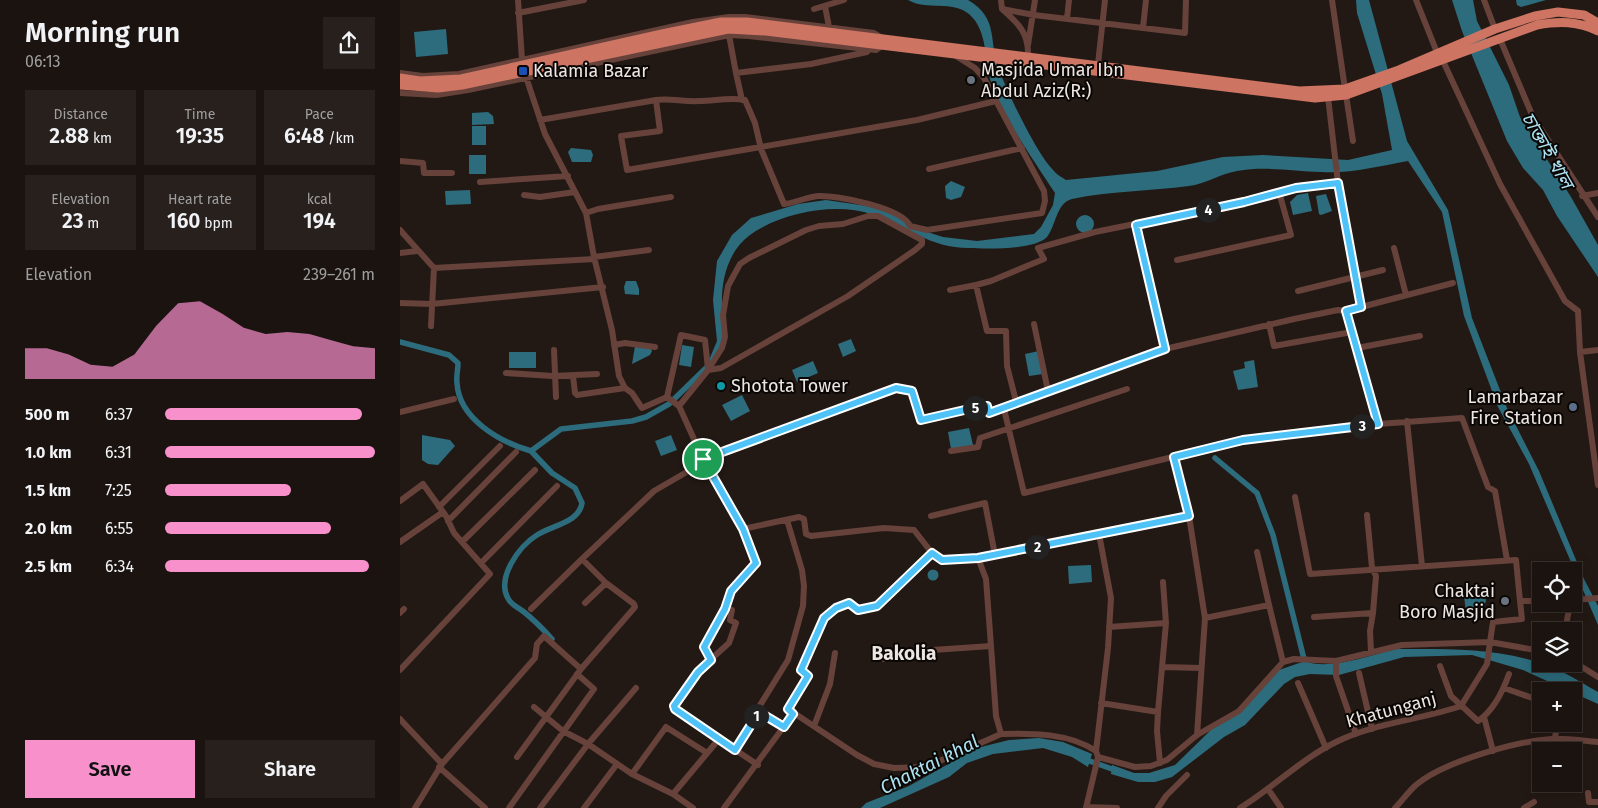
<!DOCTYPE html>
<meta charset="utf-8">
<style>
body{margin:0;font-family:"Fira Sans","Noto Sans Bengali",sans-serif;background:#27201d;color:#f1f3f6;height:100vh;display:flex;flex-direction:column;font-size:19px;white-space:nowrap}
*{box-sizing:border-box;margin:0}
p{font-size:16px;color:#9f9e9e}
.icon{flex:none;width:28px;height:28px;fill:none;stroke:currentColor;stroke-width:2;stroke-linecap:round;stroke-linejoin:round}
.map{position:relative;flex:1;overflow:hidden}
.panel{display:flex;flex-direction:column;background:#1a130f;width:400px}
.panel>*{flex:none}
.tools{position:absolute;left:1132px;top:562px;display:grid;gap:10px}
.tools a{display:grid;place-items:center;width:50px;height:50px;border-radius:0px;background:#1a130f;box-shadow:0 2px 12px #0003,0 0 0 1px #38322f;font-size:25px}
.pin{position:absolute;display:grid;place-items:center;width:42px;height:42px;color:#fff;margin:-21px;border:2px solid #fff;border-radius:50%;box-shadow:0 1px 5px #0007}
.km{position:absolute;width:25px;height:25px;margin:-12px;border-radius:50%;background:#222;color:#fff;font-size:14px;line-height:25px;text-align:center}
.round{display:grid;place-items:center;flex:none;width:52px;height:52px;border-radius:0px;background:#27201d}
.headline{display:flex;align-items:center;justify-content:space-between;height:85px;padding:0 25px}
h1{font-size:28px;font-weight:600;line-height:38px}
.stats{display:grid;grid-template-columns:repeat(3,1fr);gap:8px;height:85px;padding:5px 25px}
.stats div{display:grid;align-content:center;border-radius:0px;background:#27201d;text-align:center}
.stats b{font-size:21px;font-weight:600}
.stats small{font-size:14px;font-weight:400}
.stats p{font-size:14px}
.chart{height:140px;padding:10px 25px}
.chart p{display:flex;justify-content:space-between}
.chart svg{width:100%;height:90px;margin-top:5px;fill:#f890cc;opacity:.7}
.primary-button{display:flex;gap:10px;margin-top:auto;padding:10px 25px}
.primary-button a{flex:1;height:58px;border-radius:0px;background:#f890cc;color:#111;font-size:20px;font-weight:600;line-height:58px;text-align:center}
.primary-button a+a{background:#27201d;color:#f1f3f6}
ul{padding:0 25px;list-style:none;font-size:16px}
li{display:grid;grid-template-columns:80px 60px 1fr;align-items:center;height:38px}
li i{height:12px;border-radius:6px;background:#f890cc}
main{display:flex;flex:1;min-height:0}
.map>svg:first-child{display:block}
.water{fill:#2c6c7d}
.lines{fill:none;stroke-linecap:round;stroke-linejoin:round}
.canal{stroke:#2c6c7d;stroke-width:5.5}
.minor{stroke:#66423b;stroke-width:6}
.highway{stroke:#ce7463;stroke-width:9}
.route-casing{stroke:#fff;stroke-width:10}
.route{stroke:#4fc3f7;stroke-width:6}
.transit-dot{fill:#1a4fb4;stroke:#090604;stroke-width:2}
.worship-dot{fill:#6b7280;stroke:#090604;stroke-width:2}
.culture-dot{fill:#0f9aa8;stroke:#090604;stroke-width:2}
.service-dot{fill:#5c6f8a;stroke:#090604;stroke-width:2}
.labels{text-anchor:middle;stroke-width:4;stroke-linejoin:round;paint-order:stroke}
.poi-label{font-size:18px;fill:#ece5e1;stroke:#090604;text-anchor:start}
.street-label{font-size:18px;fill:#ece5e1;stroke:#090604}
.water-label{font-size:19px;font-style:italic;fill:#ade2f2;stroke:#090604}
.neighbourhood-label{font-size:19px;font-weight:bold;fill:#ece5e1;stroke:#090604}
</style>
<main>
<section class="panel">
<div class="headline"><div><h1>Morning run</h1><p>06:13</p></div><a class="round"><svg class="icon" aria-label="share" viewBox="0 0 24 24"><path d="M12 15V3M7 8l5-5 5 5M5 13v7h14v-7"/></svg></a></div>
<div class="stats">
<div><p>Distance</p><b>2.88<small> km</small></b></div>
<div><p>Time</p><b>19:35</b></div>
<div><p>Pace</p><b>6:48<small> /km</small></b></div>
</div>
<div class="stats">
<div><p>Elevation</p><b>23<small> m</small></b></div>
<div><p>Heart rate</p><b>160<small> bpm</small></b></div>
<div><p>kcal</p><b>194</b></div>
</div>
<div class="chart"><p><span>Elevation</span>239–261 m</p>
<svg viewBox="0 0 160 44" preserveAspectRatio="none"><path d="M0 44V29L10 29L20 32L30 37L40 38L50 32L60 18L70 7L80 6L90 12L100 19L110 22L120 21L130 22L140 25L150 28L160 29V44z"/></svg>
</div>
<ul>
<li><b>500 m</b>6:37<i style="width:94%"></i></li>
<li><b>1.0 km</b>6:31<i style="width:100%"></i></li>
<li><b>1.5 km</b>7:25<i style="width:60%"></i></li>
<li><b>2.0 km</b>6:55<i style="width:79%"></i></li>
<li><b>2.5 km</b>6:34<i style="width:97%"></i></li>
</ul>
<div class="primary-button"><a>Save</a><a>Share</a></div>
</section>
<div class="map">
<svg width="1198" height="808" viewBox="0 0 1198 808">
<rect width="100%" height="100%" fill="#231914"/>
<path class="water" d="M508 0H568C600 19 588 42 599 70 608 93 637 155 654 171 657 175 662 177 666 180L757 171 823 157 863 155 948 160 992 150 982 94 957 13 956 0H969L1007 141 1048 210 1072 318 1107 408 1139 471 1184 579 1198 606V625L1129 464 1098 407 1064 316 1042 212 1008 161C980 166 949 174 921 172 893 171 865 166 837 171 820 174 805 184 789 186 750 191 710 191 672 199 656 203 656 226 647 237 635 250 587 249 569 248 530 248 506 226 471 214 435 202 380 213 350 235 328 251 321 280 322 306 322 318 324 332 321 344 319 350 314 356 311 362L309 360 317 341 313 300 317 261 332 235 351 218 398 204 426 200 481 208 524 231 543 237 577 241 634 234 641 227 653 205 655 193C635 162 607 123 593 88 584 65 589 31 569 14 552 0 527 11 508 0Z
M1052 0H1073L1077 21 1109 85 1120 117 1171 197 1198 245V277L1157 216 1143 190 1123 168 1107 141 1062 31Z
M1116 0H1146L1121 7 1117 5Z
M46 29 48 54 16 57 14 32Z
M88 112 93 116 94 124 72 125V113Z
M72 126H86V145H72Z
M171 148 191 150 193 155 191 162H172L168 152Z
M69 155H86V174H69Z
M551 181 565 187 561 197 551 200 546 198 545 186Z
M70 190 71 204 46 205 45 191Z
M908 193 912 211 893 215 890 202 897 195Z
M926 194 932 211 921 215 919 214 916 196Z
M676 224a9 9 0 1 1 18 0a9 9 0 1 1-18 0Z
M226 281H236L239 289V295L225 294 224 287Z
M451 339 456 351 443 357 438 344Z
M282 345 294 347 291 367 279 365Z
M235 346 251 349 252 351 250 355 232 364Z
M639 351 643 374 629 376 625 354Z
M109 352H136V368H109Z
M854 360 858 387 838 390 833 371 845 368 844 362Z
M413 361 418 373 397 382 392 370Z
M342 395 350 411 331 421 322 405Z
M569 428 573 445 551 449 548 432Z
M22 435 50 440 55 446 38 465 28 464 22 460Z
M271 435 277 450 261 456 255 441Z
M691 565 692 582 669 584 668 566Z
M527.5 575a5.5 5.5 0 1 1 11 0a5.5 5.5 0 1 1-11 0Z
M1084 593 1086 601 1083 609 1066 612 1064 596Z
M996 649C1050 649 1108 647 1158 670 1172 676 1185 685 1198 692V704L1123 670 1072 655 1004 657 939 675 910 674 895 677 884 684 845 725 824 737 772 777 755 782H738L711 774 712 765 734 773H749L775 765 815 726 833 717 876 671 905 661C928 671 972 655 996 649Z
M639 738 663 742 692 754 688 767 672 757 643 748 593 754 567 763 549 777 480 808H461L466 803 509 786 577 748 609 740Z"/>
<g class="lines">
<path class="canal" d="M0 342 49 355 58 363C58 370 56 377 57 383 59 419 100 442 131 451
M131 451 152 473 175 488 182 503C179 523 152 525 137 535 119 546 95 579 109 600 113 606 119 608 124 612 134 620 143 629 152 639
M131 451 161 429 232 421 246 417 269 404 306 368
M815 458 857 493 873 535 905 663
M684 759 712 769"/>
<path class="minor" d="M118 0 122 60
M601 0 602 9C618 23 629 33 628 56
M932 0 945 89
M1016 0 1038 55
M1084 0 1095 29
M425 6 429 27
M414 9 444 0
M602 9 634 15 785 33 786 0
M118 13 184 0
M667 19 669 0
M743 28 746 0
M329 35 336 73
M1100 39 1133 117 1198 217
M628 45 635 0
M556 56 575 68 584 78 644 191 645 201 642 213 527 230 510 226C503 208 437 195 418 196 407 197 395 203 384 204L361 149 355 123 345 100C330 97 314 101 299 101 284 102 270 98 256 100L260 131 221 136 227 170 517 120 596 101
M1043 61 1100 184 1165 301 1178 311 1180 352 1198 485
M698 64 705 0
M0 73 23 76 59 74 293 22 329 17H345L474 33 484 39 483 45 476 50 349 36 329 35 68 90 36 95 0 93
M125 74 145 134 186 213 194 257 212 330 219 376 225 388 232 393 242 408 267 397
M946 95 953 141
M928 97 938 183 961 307
M342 100 336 73 411 64 467 52
M140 120 256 100
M0 161 23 163 24 173H52
M529 169 622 148
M80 182 168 176
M124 195 140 197 175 192
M1182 196 1198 193
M186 213 198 209 271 197
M736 225 765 349
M0 230 34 268 195 259
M994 248 1006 295
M0 253 17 251
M194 257 249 250
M777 260 891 235 879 192
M550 290 576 285
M898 291 983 270
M0 303 32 304 203 287
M946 311 978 424
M634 324 648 391
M869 324 874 346 952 332
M31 326 34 268
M214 345 225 343 255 347
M957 348 1020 336
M154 350 156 397
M1180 352 1198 350
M106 373 153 376 197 374
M173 376 175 393 177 395 225 388
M267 397 281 335 305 340 308 369V370L321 368 448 296 515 250 522 244V240L478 216H468L443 224 419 226 406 230 349 258 340 264 328 286 323 315 325 337 322 348 308 370 279 406
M267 397 279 406 303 459 343 529 399 517 404 519 406 534 411 536 484 528 514 530 532 553
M617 405 607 366 606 331H587L576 285 591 281 644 259 638 248 695 232 843 202 896 187 938 183
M604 409 624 493 843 440 978 424 1062 418 1088 487 1095 491 1107 560
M0 412 54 399
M1007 421 1022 566
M551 451 578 447 580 438 727 389
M774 457 789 516 805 618 797 735
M895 497 910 574 1116 560 1120 601H1141
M0 501 23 484 46 516 54 533 90 574 0 670
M39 507 100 446
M531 516 585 503 595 555
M48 521 116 452
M0 542 43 512
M62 542 135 470
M578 558 789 516
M82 562 157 486
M1174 600 1198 598
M1120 601 1122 619 1093 622 1090 642 1141 651
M185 603 206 583
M869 605 883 662
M131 609 182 559
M0 613 4 609
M914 617 973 613 976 576 972 568 967 515
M805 618 869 605 857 552
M709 627 766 623
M1165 631 1170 604
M971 652 970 631 973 613
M484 659 518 651 591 646 586 579 578 558 542 560 532 553 477 606 458 610 449 603 435 607 424 618 401 670 408 676 388 709 457 755 474 764 494 768 526 767 601 734 596 716 591 646
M311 660 304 650V647L325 609 331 591 356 563 343 529
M936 661V676L956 734
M1174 662 1198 677
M1040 666 1051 696 1078 721C1093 711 1103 691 1109 674
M763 667 801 668
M959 673 972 729
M898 683 926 748
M1104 688 1141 701
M701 703 758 712 766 623 763 582
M134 707 163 731 188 744 232 774 273 794 319 739 358 765
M758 712 757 731 760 763
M1084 717 1093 751
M0 719 42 764
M414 726 430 684 435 653
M384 727 357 710 388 660 403 606 404 586 402 570 387 520
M601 734C632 733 669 733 696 751
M1155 738 1157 724
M319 739 274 707 298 671 329 643 336 623 330 620 332 610 325 609
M335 750 359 712
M117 757 181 669 235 607 234 604 206 583 182 559 254 491 285 473 303 459 484 394 496 388 512 391 521 420 582 407 587 406 589 413 765 349 894 319 938 310 946 311 1053 283
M698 757 735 767 751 766 767 760 797 735 839 711 883 662 894 659 936 661 1002 645 1090 642 1087 664 1061 706C1020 720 974 723 936 742 901 759 873 788 840 808
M39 767 85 808
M232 774 266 727 307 753
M868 789 881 808
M1188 793 1189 802H1198
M273 794 293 808
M686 807 717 808
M15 808 42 764 135 658 137 644 144 636 181 669
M109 808 194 689 177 674
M140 808 188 744 236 688
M184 808 217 764
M324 808 393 714
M686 808 698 757 696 751 708 648 711 598 699 534
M758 808 766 796 787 775
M995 808C1002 801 1008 792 1016 785 1043 762 1116 741 1152 739 1167 738 1183 741 1198 742
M1124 808 1134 802"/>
<path class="highway" d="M0 78 20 81 61 79 262 34 321 22H347L899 91 945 89 999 70 1095 29 1135 16 1158 12 1184 15 1198 23
M0 85 38 88 62 85 328 29 366 31 915 98 946 95 1137 25C1159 21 1178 21 1198 31"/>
</g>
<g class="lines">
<g class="route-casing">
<path id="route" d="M938 183 961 307 946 311 978 424 843 440 774 457 789 516 578 558 542 560 532 553 477 606 458 610 449 603 436 608 424 618 401 670 408 676 388 709 393 714 384 727 359 712 335 750 275 709 274 706 298 672 311 660 304 647 325 609 331 591 356 563 343 529 303 459 496 388 512 391 521 420 582 406H587L589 413 765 349 736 225 844 202 896 188Z"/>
</g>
<use href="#route" class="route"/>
</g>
<rect class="transit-dot" x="118" y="66" width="10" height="10" rx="2.5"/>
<g class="worship-dot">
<circle cx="571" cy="80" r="5"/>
<circle cx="1105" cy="601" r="5"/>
</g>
<circle class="culture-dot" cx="321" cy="386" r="5"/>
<circle class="service-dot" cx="1173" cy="407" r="5"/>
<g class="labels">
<g class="poi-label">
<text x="581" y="76">Masjida Umar Ibn<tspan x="581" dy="21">Abdul Aziz(R:)</tspan></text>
<text x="133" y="77">Kalamia Bazar</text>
<text x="331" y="392">Shotota Tower</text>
<text x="1163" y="403" text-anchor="end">Lamarbazar<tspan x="1163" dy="21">Fire Station</tspan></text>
<text x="1095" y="597" text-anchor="end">Chaktai<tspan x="1095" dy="21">Boro Masjid</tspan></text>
</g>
<g class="street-label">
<text transform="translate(991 710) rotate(-15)" y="6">Khatunganj</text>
</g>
<g class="water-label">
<text transform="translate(1148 150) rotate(60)" y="7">চাক্তাই খাল</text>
<text transform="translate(529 764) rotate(-27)" y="7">Chaktai khal</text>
</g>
<g class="neighbourhood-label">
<text x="504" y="660">Bakolia</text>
</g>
</g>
</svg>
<div class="tools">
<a><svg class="icon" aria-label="locate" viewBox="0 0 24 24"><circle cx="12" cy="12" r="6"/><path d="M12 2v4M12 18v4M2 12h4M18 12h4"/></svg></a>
<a><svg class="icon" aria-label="layers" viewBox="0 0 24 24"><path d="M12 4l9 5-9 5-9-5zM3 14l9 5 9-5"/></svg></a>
<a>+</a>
<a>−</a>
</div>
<div class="pin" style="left:303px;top:459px;background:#1e9e55"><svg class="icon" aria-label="arrive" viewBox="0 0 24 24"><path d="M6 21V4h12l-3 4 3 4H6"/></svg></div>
<b class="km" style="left:356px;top:716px">1</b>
<b class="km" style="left:637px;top:547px">2</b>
<b class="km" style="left:962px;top:426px">3</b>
<b class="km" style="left:808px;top:210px">4</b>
<b class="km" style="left:575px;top:408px">5</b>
</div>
</main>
